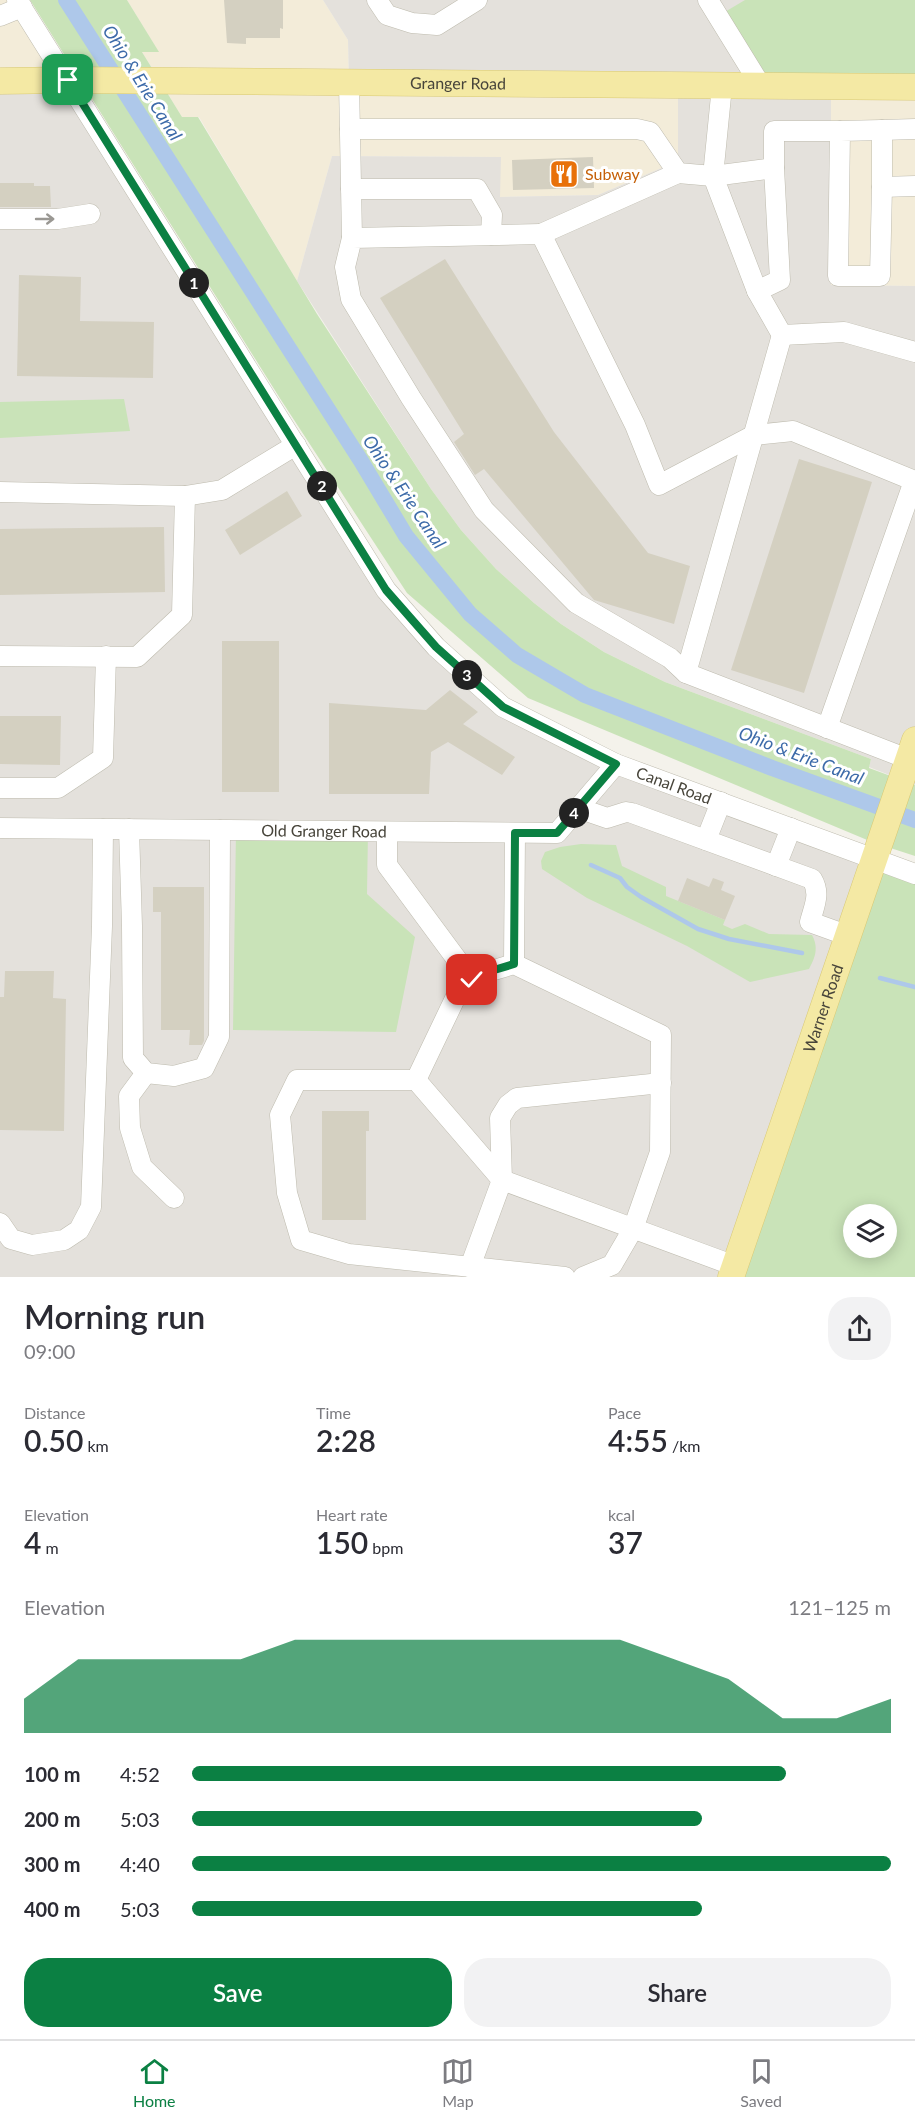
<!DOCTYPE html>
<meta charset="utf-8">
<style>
body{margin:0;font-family:Lato,sans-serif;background:#f2f2f3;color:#2b2b33;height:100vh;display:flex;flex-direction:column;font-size:22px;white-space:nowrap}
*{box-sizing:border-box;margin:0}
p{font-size:20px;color:#7c7c81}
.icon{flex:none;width:33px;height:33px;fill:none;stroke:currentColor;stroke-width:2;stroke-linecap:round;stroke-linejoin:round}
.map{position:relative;height:1277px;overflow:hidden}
.sheet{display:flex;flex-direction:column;background:#fff;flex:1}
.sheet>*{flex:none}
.controls{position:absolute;left:843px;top:1204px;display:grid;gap:12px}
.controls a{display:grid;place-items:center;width:54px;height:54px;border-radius:50%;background:#fff;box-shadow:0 3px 15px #0003;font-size:30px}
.pin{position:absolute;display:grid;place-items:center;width:51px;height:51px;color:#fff;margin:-26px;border-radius:12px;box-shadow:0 3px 9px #0006}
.km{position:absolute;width:30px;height:30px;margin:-15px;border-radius:50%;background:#222;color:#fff;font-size:16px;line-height:30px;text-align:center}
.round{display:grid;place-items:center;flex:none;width:63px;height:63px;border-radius:24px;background:#f2f2f3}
.overview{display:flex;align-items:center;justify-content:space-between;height:102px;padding:0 24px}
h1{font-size:33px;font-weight:600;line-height:45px}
.figures{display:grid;grid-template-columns:repeat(3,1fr);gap:9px;height:102px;padding:6px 24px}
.figures div{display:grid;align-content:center}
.figures b{font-size:30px;font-weight:600}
.figures small{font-size:16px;font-weight:400}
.figures p{font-size:16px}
.chart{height:168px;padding:12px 24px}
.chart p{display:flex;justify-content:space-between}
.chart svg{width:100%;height:108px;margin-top:6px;fill:#0b8043;opacity:.7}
.button{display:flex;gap:12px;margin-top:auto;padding:12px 24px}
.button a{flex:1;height:69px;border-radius:24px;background:#0b8043;color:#fff;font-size:24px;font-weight:600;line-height:69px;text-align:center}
.button a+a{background:#f2f2f3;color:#2b2b33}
ul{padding:0 24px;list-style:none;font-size:20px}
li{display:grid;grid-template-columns:96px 72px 1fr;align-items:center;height:45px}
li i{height:15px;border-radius:8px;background:#0b8043}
.dock{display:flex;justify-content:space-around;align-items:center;height:84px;border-top:2px solid #e1e1e2;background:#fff;font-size:16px;color:#7c7c81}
.dock a{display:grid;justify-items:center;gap:3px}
.dock .selected{color:#0b8043}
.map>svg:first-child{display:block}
.commercial{fill:#f3ecd9}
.industrial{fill:#e4e1dc}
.green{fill:#c9e3b8;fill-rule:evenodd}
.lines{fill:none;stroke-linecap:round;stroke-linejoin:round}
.stream{stroke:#aec8ea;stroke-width:4.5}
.canal{stroke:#aec8ea;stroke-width:16}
.building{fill:#d4d0c1}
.minor-casing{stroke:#bebbae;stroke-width:21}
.major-casing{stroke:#d8c975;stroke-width:27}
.minor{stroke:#fff;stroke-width:20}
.major{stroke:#f4e9a4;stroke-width:26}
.oneway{stroke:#9a9893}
.route-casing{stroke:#fff;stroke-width:12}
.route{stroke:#0b8043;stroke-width:8}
.labels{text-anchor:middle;stroke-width:6;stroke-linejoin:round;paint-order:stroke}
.street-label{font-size:16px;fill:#47443a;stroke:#fff}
.food-label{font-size:16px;fill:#c56008;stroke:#fff;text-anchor:start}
.water-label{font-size:18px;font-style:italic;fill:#3d6ba9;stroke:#fff}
</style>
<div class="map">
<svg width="915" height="1277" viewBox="0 0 915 1277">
<rect width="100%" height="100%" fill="#f4f2eb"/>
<path class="commercial" d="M0 0H17L68 80 0 81Z
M127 0H323L348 40 349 82 678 85V161L598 195 500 197V157L332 156 297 281 199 117H182L142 52 158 51Z
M831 87H915V286L831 285Z"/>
<path class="industrial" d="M323 0H915L831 87V285L915 286V785L869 767 871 759 665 682 604 652 561 624 534 603 496 569 461 530 431 489 297 281 332 156 501 157 500 197 598 195 678 161V86L349 82 348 40Z
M68 80 386 590 503 707 616 764 876 859 731 1277H0V81Z"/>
<path class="green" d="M30 0H127L159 52H142L182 117H198L317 314 431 489 461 530 496 569 534 603 561 624 604 652 665 682 871 759 869 768 915 785V856L872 842 528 698 407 593 281 400Z
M745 0H915V87L761 86 718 16Z
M124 399 130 431 0 438V402Z
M236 830 368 831 367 894 415 937 396 1032 233 1030Z
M581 844 616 845 622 866 666 887V896L725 920 723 925 732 929 745 924 769 934 812 935C819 948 815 958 809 969L750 982 687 946 587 898 542 869 541 861 545 852 560 847Z
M876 859 915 874V1277H731ZM854 1215H886V1248H854Z"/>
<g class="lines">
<path class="stream" d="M591 865 620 878 627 887 641 897 698 929 729 939 802 953
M880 978 915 987"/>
<path class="canal" d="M66 0 361 461 406 536 470 614 517 655 585 695 772 768 915 820"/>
</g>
<path class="building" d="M224 0H283V29L280 28V38H246V44L227 43Z
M593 157 594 188 513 190 512 160Z
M0 183H34V186H50L51 207H0Z
M445 259 554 432 648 553 690 566 674 624 594 600 484 469 475 475 454 442 464 434 380 298Z
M19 275 81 277 80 321 154 322 153 378 17 376Z
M799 459 872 482 804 693 731 670Z
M287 491 302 516 240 555 225 530Z
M164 527 165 592 0 595V529Z
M222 641H279V792H222Z
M450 690 478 712 463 724 515 757 502 775 448 742 431 752 429 794H329V703L426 710Z
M0 716H61L60 765 0 764Z
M687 878 709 887 713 878 724 882 721 890 735 896 725 920 678 901Z
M153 887H204V1041L202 1045H189L190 1030H161V912H153Z
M5 971H54L53 998 66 999 64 1131 0 1130V997H4Z
M322 1111H369V1131H366V1220H322Z"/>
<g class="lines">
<g class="minor-casing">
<g id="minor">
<path id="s1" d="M17 0 386 590 436 647 503 707 616 764 915 874"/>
<path d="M377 0 387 15 412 23 437 25 477 0"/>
<path d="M708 0 761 86"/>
<path d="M0 16 22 7"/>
<path d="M349 82 352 238"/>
<path d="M350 129H637L650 132 678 173 713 176 722 86"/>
<path d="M915 129 882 130V187L915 186"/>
<path d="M882 130 840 131 838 276H880L882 187"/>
<path d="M840 131H774V168L713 176 757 291 782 335 844 332 915 352"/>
<path d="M351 189H477L492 215 491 235"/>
<path d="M0 219H58L90 214"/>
<path d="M541 234 678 173"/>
<path d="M757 291 780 280 774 168"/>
<path d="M0 492 185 496 222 490 296 445"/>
<path d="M0 656 137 657 182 615 185 496"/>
<path d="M686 673 782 335"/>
<path d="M827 728 914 481"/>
<path d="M908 759 686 673 670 658 576 603 484 510 411 398 351 299 345 267 352 238 541 234 635 425 659 485 754 435 793 431 915 481"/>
<path d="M0 788H58L103 758 106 656"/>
<path d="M578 808 607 818 626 812 632 813 812 879C821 894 814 906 810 922L849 936"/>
<path id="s2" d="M0 828 557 833 616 764"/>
<path d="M129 829 132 926 133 1058 146 1073 174 1076 204 1068 219 1037 220 830"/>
<path d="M387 832V865L472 980"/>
<path d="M706 840 721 802"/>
<path d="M776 866 791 828"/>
<path d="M514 964 515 833"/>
<path d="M146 1073 129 1096 130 1128 142 1167 174 1198"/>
<path d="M416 1080 502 1180 735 1266"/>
<path d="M0 1223 11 1239 32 1245 64 1240 79 1230 91 1207 102 926 103 829"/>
<path d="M470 1267 502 1180 500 1118 508 1105 517 1098 661 1083"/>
<path d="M565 1277 349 1254 301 1240 287 1193 280 1115 297 1080H416L461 986 484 973 514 964 661 1035 660 1152 633 1229 612 1265 583 1277"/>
</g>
</g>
<g class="major-casing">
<g id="major">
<path id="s3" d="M0 81 68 80 915 87"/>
<path id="s4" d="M731 1277 915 740"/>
</g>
</g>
<use href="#minor" class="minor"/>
<use href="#major" class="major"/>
</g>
<defs><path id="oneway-shaft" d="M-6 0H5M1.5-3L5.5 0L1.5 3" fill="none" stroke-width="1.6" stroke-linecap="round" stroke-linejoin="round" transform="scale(1.5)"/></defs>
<use class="oneway" href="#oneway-shaft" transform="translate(45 219)"/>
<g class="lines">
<g class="route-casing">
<path id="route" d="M68 80 386 590 436 647 503 707 616 764 557 833H515L514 964 484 973 472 980"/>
</g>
<use href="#route" class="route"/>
</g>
<defs>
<g id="restaurant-square" transform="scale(1.5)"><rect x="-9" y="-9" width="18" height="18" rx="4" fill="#e8710a" stroke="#fff"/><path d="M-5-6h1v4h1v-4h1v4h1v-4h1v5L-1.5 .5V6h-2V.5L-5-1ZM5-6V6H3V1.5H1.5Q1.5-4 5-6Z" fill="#fff"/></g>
</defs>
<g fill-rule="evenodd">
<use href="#restaurant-square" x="564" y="174"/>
</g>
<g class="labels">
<g class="street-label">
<text dy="6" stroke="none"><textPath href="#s3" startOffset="458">Granger Road</textPath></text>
<text dy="6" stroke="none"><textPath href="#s1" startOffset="1050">Canal Road</textPath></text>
<text dy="6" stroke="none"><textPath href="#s2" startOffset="324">Old Granger Road</textPath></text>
<text dy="6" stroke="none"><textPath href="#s4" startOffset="284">Warner Road</textPath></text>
</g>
<g class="food-label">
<text x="585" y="180">Subway</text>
</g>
<g class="water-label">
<text transform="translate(142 83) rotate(58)" y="6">Ohio &amp; Erie Canal</text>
<text transform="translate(404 492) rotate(56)" y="6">Ohio &amp; Erie Canal</text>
<text transform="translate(801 756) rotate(21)" y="6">Ohio &amp; Erie Canal</text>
</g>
</g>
</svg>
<div class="controls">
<a><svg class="icon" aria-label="layers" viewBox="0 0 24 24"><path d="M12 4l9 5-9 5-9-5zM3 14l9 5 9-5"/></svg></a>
</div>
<div class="pin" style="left:68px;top:80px;background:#1e9e55"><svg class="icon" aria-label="arrive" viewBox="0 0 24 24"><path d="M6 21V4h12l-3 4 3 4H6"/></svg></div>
<div class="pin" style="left:472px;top:980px;background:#d93025"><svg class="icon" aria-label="check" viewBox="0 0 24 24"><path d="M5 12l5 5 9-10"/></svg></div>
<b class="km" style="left:194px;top:283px">1</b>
<b class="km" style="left:322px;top:486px">2</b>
<b class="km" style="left:467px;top:675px">3</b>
<b class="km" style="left:574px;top:813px">4</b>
</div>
<section class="sheet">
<div class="overview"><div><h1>Morning run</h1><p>09:00</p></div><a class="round"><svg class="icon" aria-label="share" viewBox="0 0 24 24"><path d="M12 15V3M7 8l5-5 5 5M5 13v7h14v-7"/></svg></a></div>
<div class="figures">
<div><p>Distance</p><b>0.50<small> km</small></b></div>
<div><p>Time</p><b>2:28</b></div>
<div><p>Pace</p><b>4:55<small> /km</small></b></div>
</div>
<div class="figures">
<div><p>Elevation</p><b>4<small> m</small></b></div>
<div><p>Heart rate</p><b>150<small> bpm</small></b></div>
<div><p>kcal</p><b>37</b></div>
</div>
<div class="chart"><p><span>Elevation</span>121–125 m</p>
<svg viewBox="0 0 160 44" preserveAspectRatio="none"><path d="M0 44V30L10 14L20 14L30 14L40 14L50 6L60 6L70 6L80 6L90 6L100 6L110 6L120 14L130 22L140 38L150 38L160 30V44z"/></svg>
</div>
<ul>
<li><b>100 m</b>4:52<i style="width:85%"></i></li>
<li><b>200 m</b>5:03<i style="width:73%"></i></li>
<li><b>300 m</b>4:40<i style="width:100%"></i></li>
<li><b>400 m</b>5:03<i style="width:73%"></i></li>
</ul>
<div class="button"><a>Save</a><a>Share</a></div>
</section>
<nav class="dock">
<a class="selected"><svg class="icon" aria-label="home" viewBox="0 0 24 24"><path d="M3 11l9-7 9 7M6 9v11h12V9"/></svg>Home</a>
<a><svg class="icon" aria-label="map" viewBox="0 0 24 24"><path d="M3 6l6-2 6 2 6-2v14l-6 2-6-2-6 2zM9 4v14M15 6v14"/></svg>Map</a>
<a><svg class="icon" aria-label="saved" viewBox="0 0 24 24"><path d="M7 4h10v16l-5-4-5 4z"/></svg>Saved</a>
</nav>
